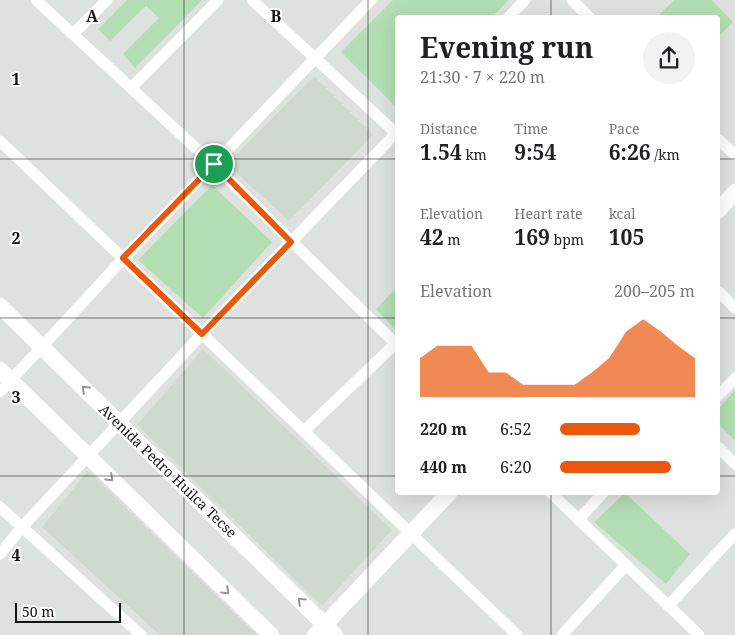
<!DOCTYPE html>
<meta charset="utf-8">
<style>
body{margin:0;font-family:"Noto Serif",serif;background:#f2f2f2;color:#202124;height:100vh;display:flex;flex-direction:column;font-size:19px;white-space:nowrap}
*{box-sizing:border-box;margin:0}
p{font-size:16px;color:#757577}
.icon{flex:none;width:28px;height:28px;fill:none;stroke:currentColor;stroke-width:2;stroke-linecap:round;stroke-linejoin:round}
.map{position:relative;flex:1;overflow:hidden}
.panel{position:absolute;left:395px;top:15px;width:325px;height:480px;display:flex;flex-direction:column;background:#fff;border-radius:5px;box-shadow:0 5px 20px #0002}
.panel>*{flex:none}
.scale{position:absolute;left:15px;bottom:12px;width:106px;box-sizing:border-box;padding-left:5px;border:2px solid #131413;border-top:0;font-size:14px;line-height:18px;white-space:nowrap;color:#131413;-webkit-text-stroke:4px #fff;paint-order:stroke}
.pin{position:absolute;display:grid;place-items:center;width:42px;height:42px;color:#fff;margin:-21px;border:2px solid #fff;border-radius:50%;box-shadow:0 1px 5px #0007}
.round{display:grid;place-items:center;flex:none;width:52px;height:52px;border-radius:26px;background:#f2f2f2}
.headline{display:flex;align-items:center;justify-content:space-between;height:85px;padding:0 25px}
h1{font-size:28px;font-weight:700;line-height:38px}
.figures{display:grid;grid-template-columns:repeat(3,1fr);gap:8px;height:85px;padding:5px 25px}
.figures div{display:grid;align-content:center}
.figures b{font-size:21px;font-weight:700}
.figures small{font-size:14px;font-weight:400}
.figures p{font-size:14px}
.chart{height:140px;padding:10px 25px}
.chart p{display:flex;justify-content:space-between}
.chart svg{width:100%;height:90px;margin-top:5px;fill:#ea580c;opacity:.7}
ul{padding:0 25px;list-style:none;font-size:16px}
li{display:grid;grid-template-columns:80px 60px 1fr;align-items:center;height:38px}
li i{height:12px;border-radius:6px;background:#ea580c}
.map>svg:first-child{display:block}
.built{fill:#cfd9cf}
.green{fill:#b3ddb3}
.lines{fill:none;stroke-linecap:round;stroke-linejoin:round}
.street{stroke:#fff;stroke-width:11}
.secondary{stroke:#fff;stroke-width:16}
.oneway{stroke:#959595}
.route-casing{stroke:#fff;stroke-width:10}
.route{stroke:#ea580c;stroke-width:6}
.grid{fill:none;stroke:#131413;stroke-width:1;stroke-opacity:0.55}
.labels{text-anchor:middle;stroke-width:4;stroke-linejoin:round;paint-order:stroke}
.street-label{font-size:14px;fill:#131413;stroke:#fff}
.grid-label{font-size:16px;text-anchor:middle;font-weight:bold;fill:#131413;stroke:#fff;stroke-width:4;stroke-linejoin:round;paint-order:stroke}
</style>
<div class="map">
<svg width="735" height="635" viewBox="0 0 735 635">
<rect width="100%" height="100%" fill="#dee2de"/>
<path class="built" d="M314 76 373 135 289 221 227 164Z
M203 349 392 530 322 606 137 425Z
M88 471 257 635H160L42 527Z"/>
<path class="green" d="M127 0H202L135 68 123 54 159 18 146 6 110 41 98 29Z
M393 0H509L492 17 398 18 397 108 341 52Z
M674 0H712L733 22 718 37V18L657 17Z
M212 185 272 242 203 318 138 260Z
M397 287V332L376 309Z
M735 390V441L718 424V409Z
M625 493 690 554 666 584 594 522Z"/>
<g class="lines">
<path class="street" d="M36 0 213 164 398 346
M252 0 398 135
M572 0 590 18
M508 18 525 0
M73 34 107 0
M131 88 218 0
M718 139 735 155
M0 141 517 635
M718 291 735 308
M0 392 123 259 371 0
M718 396 735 378
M304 431 395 344
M718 447 735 464
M550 492 699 635
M0 507 141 635
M578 520 604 492
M0 554 22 527 202 334 398 131
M668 606 735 534
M562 635 626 565"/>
<path class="secondary" d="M718 211 735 192
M0 306 335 635
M0 370 271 635
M315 635 450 492"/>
</g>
<defs><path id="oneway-chevron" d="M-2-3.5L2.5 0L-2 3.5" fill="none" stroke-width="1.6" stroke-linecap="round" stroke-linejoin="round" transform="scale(1.25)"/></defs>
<g class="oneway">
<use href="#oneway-chevron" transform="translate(85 389) rotate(-136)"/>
<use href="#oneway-chevron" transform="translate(110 478) rotate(44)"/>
<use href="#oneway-chevron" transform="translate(226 591) rotate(44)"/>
<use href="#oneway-chevron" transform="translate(301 601) rotate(-136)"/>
</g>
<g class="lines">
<g class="route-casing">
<path id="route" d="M214 164 291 242 202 334 123 258Z"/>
</g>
<use href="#route" class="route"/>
</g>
<path class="grid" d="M184 0V635M368 0V635M551 0V18M0 159H398M718 159H735M0 318H398M718 318H735M0 476H398M718 476H735M551 492V635"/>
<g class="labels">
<g class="street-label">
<text transform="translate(168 471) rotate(44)" y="5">Avenida Pedro Huilca Tecse</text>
</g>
</g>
<g class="grid-label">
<text x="92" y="22">A</text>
<text x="276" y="22">B</text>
<text x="16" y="85">1</text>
<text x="16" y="244">2</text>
<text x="16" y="403">3</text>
<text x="16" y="561">4</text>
</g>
</svg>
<div class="scale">50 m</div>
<div class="pin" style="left:214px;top:164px;background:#1e9e55"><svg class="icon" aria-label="arrive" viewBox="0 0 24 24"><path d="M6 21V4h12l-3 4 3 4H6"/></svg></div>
<section class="panel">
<div class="headline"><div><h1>Evening run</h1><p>21:30 · 7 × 220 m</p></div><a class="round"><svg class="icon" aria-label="share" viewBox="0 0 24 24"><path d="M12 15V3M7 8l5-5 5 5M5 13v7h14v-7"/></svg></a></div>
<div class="figures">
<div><p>Distance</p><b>1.54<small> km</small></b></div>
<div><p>Time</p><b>9:54</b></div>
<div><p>Pace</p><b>6:26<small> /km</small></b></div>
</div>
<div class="figures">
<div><p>Elevation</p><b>42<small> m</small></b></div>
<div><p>Heart rate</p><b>169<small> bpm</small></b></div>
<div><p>kcal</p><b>105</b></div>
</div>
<div class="chart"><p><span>Elevation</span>200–205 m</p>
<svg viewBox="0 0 160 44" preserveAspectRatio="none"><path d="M0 44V25L10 19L20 19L30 19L40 32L50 32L60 38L70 38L80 38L90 38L100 32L110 25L120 12L130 6L140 12L150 19L160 25V44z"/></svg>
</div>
<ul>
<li><b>220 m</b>6:52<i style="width:59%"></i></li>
<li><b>440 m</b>6:20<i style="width:82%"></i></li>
</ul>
</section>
</div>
